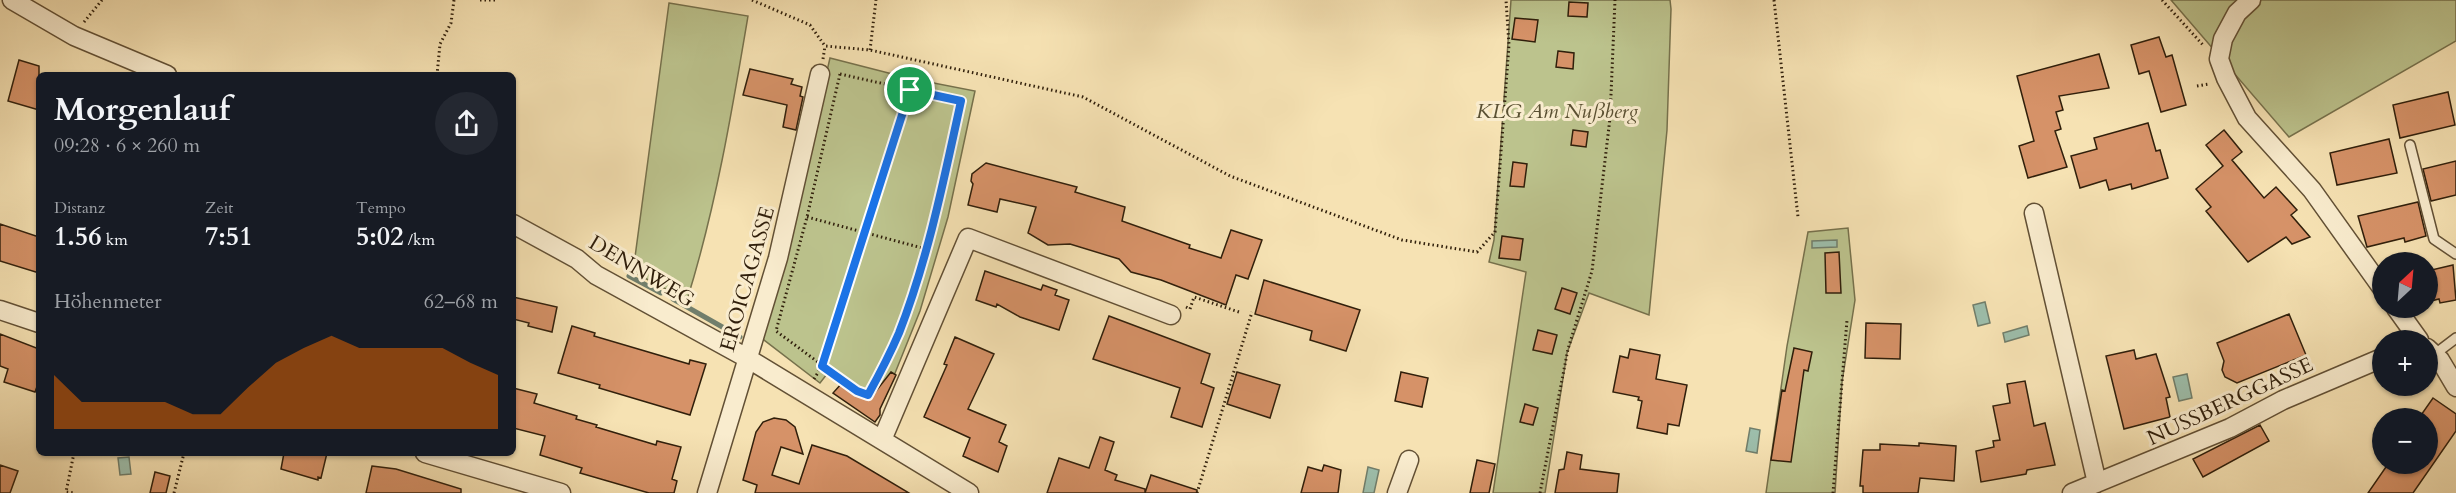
<!DOCTYPE html>
<html lang="de">
<meta charset="utf-8">
<style>
body{margin:0;font-family:Cardo,serif;background:#242831;color:#f1f3f6;height:100vh;display:flex;flex-direction:column;font-size:22px;white-space:nowrap}
*{box-sizing:border-box;margin:0}
p{font-size:20px;color:#9ea1a6}
.icon{flex:none;width:33px;height:33px;fill:none;stroke:currentColor;stroke-width:2;stroke-linecap:round;stroke-linejoin:round}
.map{position:relative;flex:1;overflow:hidden}
.details{position:absolute;left:36px;top:72px;width:480px;height:384px;display:flex;flex-direction:column;background:#171b24;border-radius:9px;box-shadow:0 2px 4px #0004}
.details>*{flex:none}
.needle{width:39px;rotate:26deg}
.tools{position:absolute;left:2372px;top:252px;display:grid;gap:12px}
.tools a{display:grid;place-items:center;width:66px;height:66px;border-radius:50%;background:#171b24;box-shadow:0 2px 4px #0004;font-size:30px}
.pin{position:absolute;display:grid;place-items:center;width:51px;height:51px;color:#fff;margin:-26px;border:3px solid #fff;border-radius:50%;box-shadow:0 2px 6px #0007}
.round{display:grid;place-items:center;flex:none;width:63px;height:63px;border-radius:32px;background:#242831}
.summary{display:flex;align-items:center;justify-content:space-between;height:102px;padding:0 18px}
h1{font-size:33px;font-weight:700;line-height:45px}
.figures{display:grid;grid-template-columns:repeat(3,1fr);gap:9px;height:102px;padding:6px 18px}
.figures div{display:grid;align-content:center}
.figures b{font-size:26px;font-weight:700}
.figures small{font-size:16px;font-weight:400}
.figures p{font-size:16px}
.chart{height:168px;padding:12px 18px}
.chart p{display:flex;justify-content:space-between}
.chart svg{width:100%;height:108px;margin-top:6px;fill:#b45309;opacity:.7}
.map>svg:first-child{display:block}
.green{fill:#bcc38d;stroke:#76714c;stroke-width:1.5}
.water{fill:#9dbeab;stroke:#717e6b;stroke-width:1.5}
.lines{fill:none;stroke-linecap:round;stroke-linejoin:round}
.stream{stroke:#717e6b;stroke-width:5}
.building{fill:#d69268;stroke:#301f0b;stroke-width:1.5}
.service-casing{stroke:#625035;stroke-width:12}
.minor-casing{stroke:#625035;stroke-width:21}
.path{stroke:#301f0b;stroke-width:3;stroke-dasharray:1.5 3;stroke-linecap:butt}
.service{stroke:#f9ecce;stroke-width:9}
.minor{stroke:#f9ecce;stroke-width:18}
.route-casing{stroke:#fff;stroke-width:12}
.route{stroke:#1a73e8;stroke-width:8}
.labels{text-anchor:middle;stroke-width:6;stroke-linejoin:round;paint-order:stroke}
.park-label{font-size:21px;font-style:italic;fill:#5a5032;stroke:#f9ecce}
.street-label{font-size:21px;fill:#301f0b;stroke:#f9ecce}
</style>
<div class="map">
<svg width="2456" height="493" viewBox="0 0 2456 493">
<rect width="100%" height="100%" fill="#f6e2b3"/>
<filter id="stains"><feTurbulence type="fractalNoise" baseFrequency=".00333" numOctaves="4"/><feColorMatrix values="0 0 0 0 .2 0 0 0 0 .09 0 0 0 0 .02 0 0 0 .5 -.17"/></filter>
<radialGradient id="worn" r=".72"><stop offset=".6" stop-color="#630" stop-opacity="0"/><stop offset="1" stop-color="#630" stop-opacity=".3"/></radialGradient>
<path class="green" d="M1511 0H1670L1671 9 1667 130 1649 315 1589 293 1567 353 1545 493H1493L1526 272 1489 262 1494 240Z
M2171 0H2456V41L2289 137Z
M669 3 748 16C732 111 716 207 687 300L633 272Z
M830 58 908 78 975 91 948 217 920 311 885 398 875 393 869 400 862 394 859 396 827 374 820 383 760 337 797 200Z
M1848 228 1855 300 1842 382 1835 493H1766L1787 346 1808 232Z"/>
<path class="water" d="M1837 240V247L1812 248V241Z
M1985 302 1990 323 1978 326 1973 305Z
M2027 326 2029 335 2005 342 2003 333Z
M2187 374 2192 398 2179 401 2173 377Z
M1750 428 1760 430 1757 453 1746 451Z
M129 457 131 474 120 475 118 458Z
M1368 467 1379 470 1374 493H1363Z"/>
<g class="lines">
<path class="stream" d="M629 276 661 293
M673 299 740 337"/>
</g>
<path class="building" d="M1569 2 1588 3 1587 17 1568 16Z
M1515 18 1538 20 1535 42 1512 39Z
M2159 37 2166 57 2172 55 2186 105 2161 112 2149 71 2139 74 2131 45Z
M1558 51 1574 53 1573 69 1556 67Z
M2099 54 2109 88 2059 96 2063 110 2056 112 2061 129 2055 131 2067 167 2028 178 2019 146 2034 141 2017 76Z
M19 60 39 66V110L8 101Z
M750 69 793 79 791 84 802 87 800 96 803 97 796 130 783 127 787 105 743 95Z
M2448 92 2455 125 2400 138 2393 105Z
M2148 123 2156 151 2160 150 2168 178 2132 189 2131 184 2109 190 2106 180 2080 188 2071 156 2097 149 2094 138Z
M1573 130 1588 132 1586 147 1571 145Z
M2224 130 2242 152 2232 160 2264 198 2276 187 2297 210 2291 215 2310 237 2292 244 2286 237 2248 262 2206 211 2211 207 2196 189 2223 166 2206 145Z
M2389 139 2397 173 2337 185 2330 153Z
M2456 161V195L2431 201 2423 169Z
M1513 162 1527 164 1524 187 1510 186Z
M986 163 1077 187 1075 192 1125 207 1122 221 1190 245 1189 248 1221 258 1231 230 1262 240 1248 279 1236 275 1226 305 1161 280 1131 272 1119 259 1070 244 1048 245 1028 233 1036 207 1000 199 997 212 968 205 973 184 971 181 972 174Z
M2418 202 2426 236 2405 242 2404 238 2367 247 2358 216Z
M0 224 39 237V273L0 261Z
M1502 236 1523 239 1520 260 1499 258Z
M1839 252 1841 293H1826L1825 253Z
M2453 265 2456 300 2440 303 2439 299 2427 302V271Z
M985 271 1041 290 1043 285 1057 290 1055 295 1069 300 1059 330 1020 317 997 304 996 307 976 300Z
M1264 280 1360 310 1346 351 1310 340 1312 331 1255 314Z
M1562 288 1577 293 1570 314 1555 309Z
M513 297 557 307 552 332 528 326 529 323 513 319Z
M2289 314 2306 355 2237 383 2225 377 2222 370 2224 361 2217 343Z
M1109 316 1210 354 1201 383 1214 388 1202 427 1171 417 1180 388 1093 359Z
M1866 323 1901 324 1900 359 1865 358Z
M572 326 595 333 594 336 689 364 690 360 706 364 690 415 599 388 600 385 558 373Z
M1538 330 1557 335 1552 354 1533 350Z
M0 334 39 349V381L35 392 4 382 8 369 0 366Z
M955 337 994 354 968 409 1006 425 999 442 1007 446 998 472 963 456 970 438 924 417 947 365 944 364Z
M1794 348 1812 352 1808 371 1804 370 1791 462 1771 460 1782 390 1785 391Z
M1630 349 1660 355 1656 379 1687 385 1679 426 1668 424 1667 434 1637 428 1642 401 1638 400 1639 397 1613 392 1620 356 1628 358Z
M2134 350 2136 359 2156 354 2170 397 2166 398 2170 417 2124 429 2106 356Z
M891 372 896 375 880 409V415L875 422 833 393 842 383 859 396 862 394 869 400Z
M1237 372 1280 385 1270 418 1227 404Z
M1401 372 1428 378 1422 407 1395 401Z
M2025 381 2034 426 2045 423 2055 465 2027 470 2026 474 1981 482 1976 451 1994 447 1993 441 2000 440 1993 406 2010 403 2007 384Z
M513 388 537 394 534 403 577 416 576 419 597 425 596 427 656 445 657 441 681 447 672 479 677 481 674 493H649L580 473 582 468 540 455 545 436 513 428Z
M2433 398 2456 414V431L2413 493H2368L2388 464H2427V418H2419Z
M1525 404 1538 408 1533 425 1520 422Z
M774 418 786 420 795 427 803 454 781 447 772 475 799 484 812 445 847 456 909 493H755L757 485 743 480 756 432 763 422Z
M2260 425 2269 441 2203 477 2193 459Z
M1100 437 1114 442 1105 470 1117 475 1115 480 1145 489V493H1047L1059 458 1089 468Z
M1919 443 1956 446 1954 481 1920 478 1918 493H1863V486H1860L1863 450H1880V444L1919 446Z
M1567 452 1582 455 1580 469 1619 474 1617 493H1555L1559 470 1564 469Z
M284 453H327L321 478 318 477V480L281 469Z
M1477 460 1495 464 1489 493H1470Z
M0 465 18 471 10 493H0Z
M1324 465 1341 470 1338 493H1301L1308 467 1322 471Z
M372 466 396 469 461 489V493H366Z
M155 472 170 476 166 493H150Z
M1151 475 1197 490V493H1145Z"/>
<g class="lines">
<g class="service-casing">
<path id="service" d="M2410 145 2434 239 2456 254
M2435 354 2456 338"/>
</g>
<g class="minor-casing">
<path id="minor" d="M12 0 74 36 167 75
M2251 0 2237 13 2223 39 2219 59 2226 78 2247 118 2312 190 2382 288
M2034 213 2097 483
M513 224 577 259 596 275 747 358 969 493
M2396 308 2419 340
M0 310 39 323
M2427 348 2440 360 2456 387
M882 440 968 238 1171 315
M425 453 561 493
M707 493 778 258 820 74
M1397 493 1409 460
M2072 493 2230 428 2283 400 2382 358"/>
</g>
<path class="path" d="M480 0H497
M752 0 810 25 825 46 870 50 1083 97 1230 176 1402 240 1477 252 1495 232 1509 45 1506 0
M1774 0 1798 217
M2162 0 2203 45
M84 22 102 0
M870 50 876 0
M823 59 825 46
M840 74 961 101C944 179 928 259 899 333 890 354 879 375 869 395L857 391 776 331 807 217Z
M437 75 440 44 451 23 454 0
M2197 86 2209 84
M807 217 926 249
M1186 307 1190 309 1194 297 1239 312
M814 379 822 366 910 91
M74 453 66 492 75 493
M174 493 184 453
M1197 493 1252 312
M1540 493 1568 349 1592 271 1610 118 1615 0
M1833 493 1847 320"/>
<use href="#service" class="service"/>
<use href="#minor" class="minor"/>
</g>
<g class="lines">
<g class="route-casing">
<path id="route" d="M910 90 961 101C944 179 928 259 899 333 890 354 879 375 868 395L857 391 822 366Z"/>
</g>
<use href="#route" class="route"/>
</g>
<g class="labels">
<g class="park-label">
<text x="1557" y="118">KLG Am Nußberg</text>
</g>
<g class="street-label">
<text transform="translate(642 271) rotate(31)" y="7">DENNWEG</text>
<text transform="translate(747 279) rotate(-74)" y="7">EROICAGASSE</text>
<text transform="translate(2230 401) rotate(-25)" y="7">NUSSBERGGASSE</text>
</g>
</g>
<rect width="100%" height="100%" filter="url(#stains)"/>
<rect width="100%" height="100%" fill="url(#worn)"/>
</svg>
<div class="tools">
<a><svg class="needle" viewBox="-14 -14 28 28"><path d="M0-13l5 13h-10z" fill="#e53935"/><path d="M0 13l5-13h-10z" fill="#9ea1a6"/></svg></a>
<a>+</a>
<a>−</a>
</div>
<div class="pin" style="left:910px;top:90px;background:#1e9e55"><svg class="icon" aria-label="arrive" viewBox="0 0 24 24"><path d="M6 21V4h12l-3 4 3 4H6"/></svg></div>
<section class="details">
<div class="summary"><div><h1>Morgenlauf</h1><p>09:28 · 6 × 260 m</p></div><a class="round"><svg class="icon" aria-label="share" viewBox="0 0 24 24"><path d="M12 15V3M7 8l5-5 5 5M5 13v7h14v-7"/></svg></a></div>
<div class="figures">
<div><p>Distanz</p><b>1.56<small> km</small></b></div>
<div><p>Zeit</p><b>7:51</b></div>
<div><p>Tempo</p><b>5:02<small> /km</small></b></div>
</div>
<div class="chart"><p><span>Höhenmeter</span>62–68 m</p>
<svg viewBox="0 0 160 44" preserveAspectRatio="none"><path d="M0 44V22L10 33L20 33L30 33L40 33L50 38L60 38L70 27L80 17L90 11L100 6L110 11L120 11L130 11L140 11L150 17L160 22V44z"/></svg>
</div>
</section>
</div>
